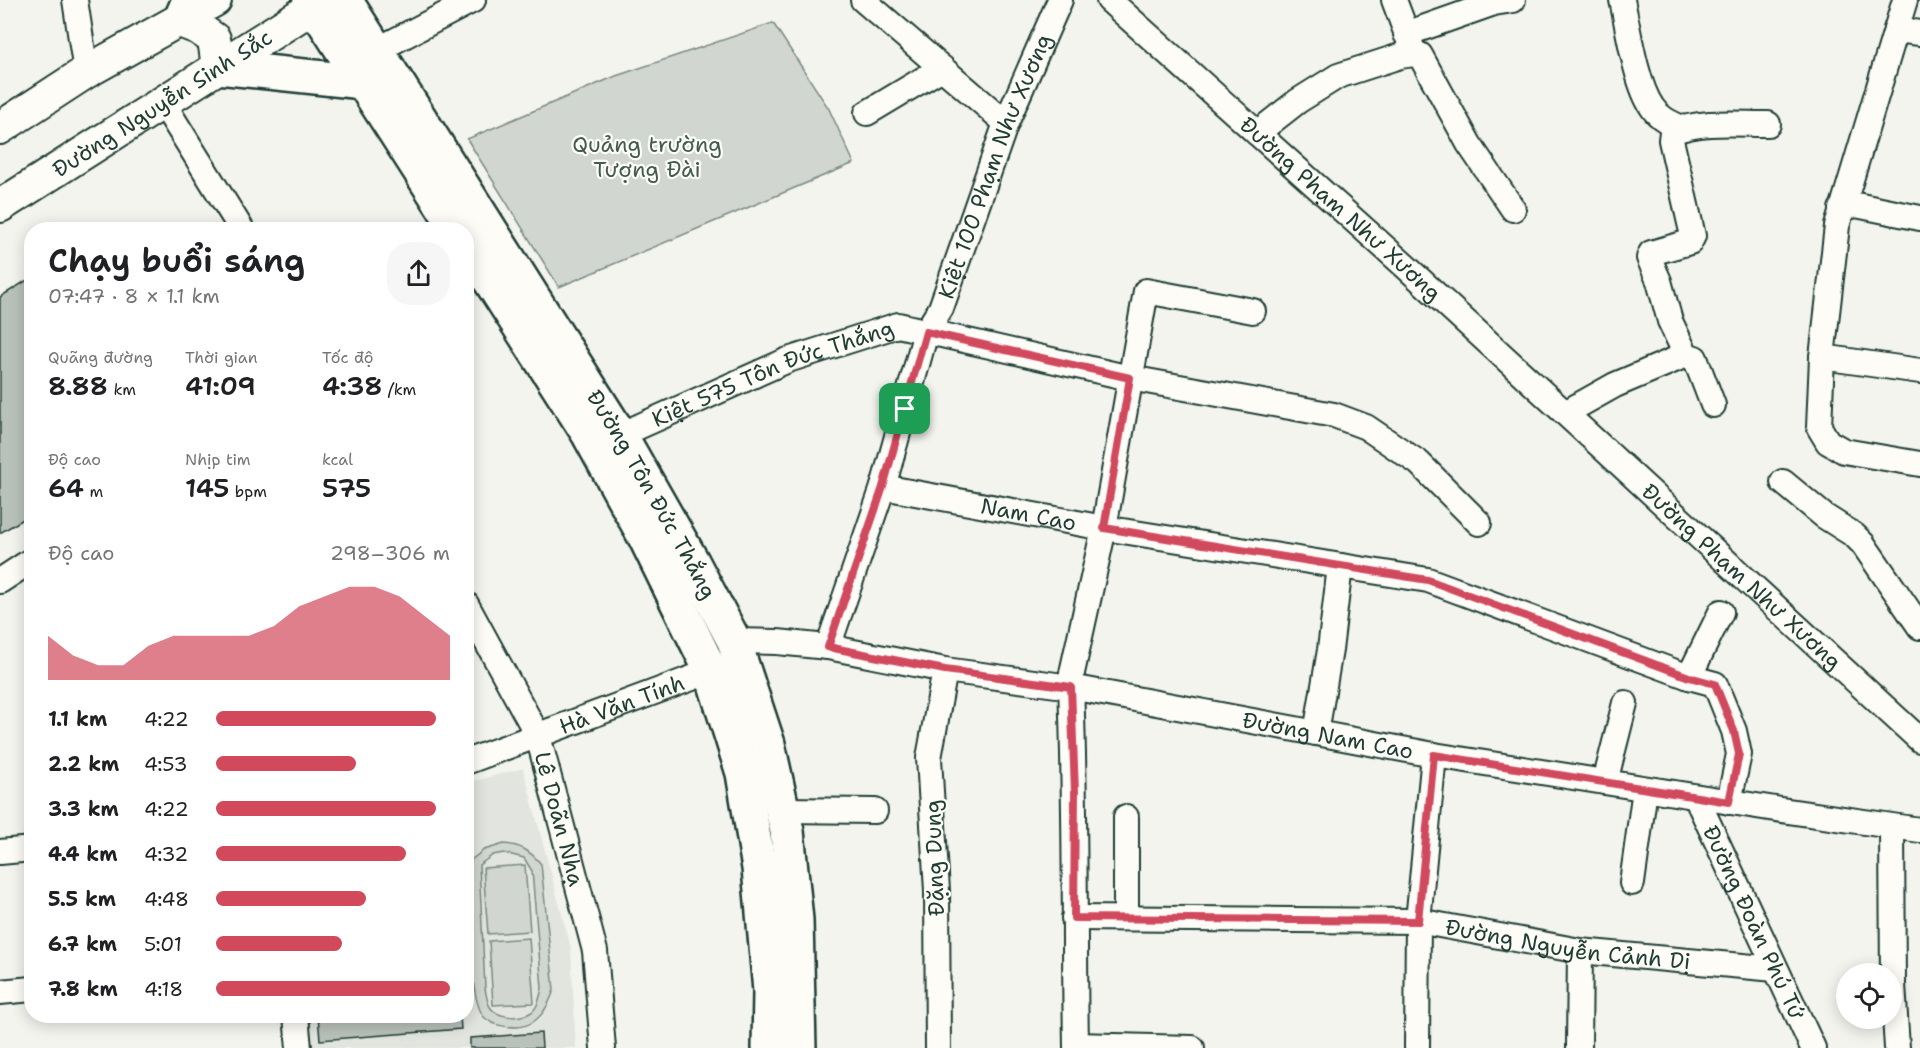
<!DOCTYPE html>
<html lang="vi">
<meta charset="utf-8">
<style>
body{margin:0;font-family:"Shantell Sans",sans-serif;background:#f6f6f6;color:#202124;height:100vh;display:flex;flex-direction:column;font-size:22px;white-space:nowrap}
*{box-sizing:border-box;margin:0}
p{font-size:20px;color:#757577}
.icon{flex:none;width:33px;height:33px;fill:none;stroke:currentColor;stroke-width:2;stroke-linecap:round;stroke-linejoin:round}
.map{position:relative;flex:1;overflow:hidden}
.panel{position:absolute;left:24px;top:222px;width:450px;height:801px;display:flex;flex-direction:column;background:#fff;border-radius:24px;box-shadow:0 3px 15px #0003}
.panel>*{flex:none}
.controls{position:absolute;left:1836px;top:963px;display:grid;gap:12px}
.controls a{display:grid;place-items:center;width:66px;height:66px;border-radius:50%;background:#fff;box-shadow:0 3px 15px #0003;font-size:30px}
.pin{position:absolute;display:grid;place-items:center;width:51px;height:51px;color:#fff;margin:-26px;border-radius:12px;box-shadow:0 3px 9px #0006}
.round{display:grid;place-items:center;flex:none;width:63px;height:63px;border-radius:24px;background:#f6f6f6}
.overview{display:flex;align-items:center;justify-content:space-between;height:102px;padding:0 24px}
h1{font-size:33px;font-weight:600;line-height:45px}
.metrics{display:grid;grid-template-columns:repeat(3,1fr);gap:9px;height:102px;padding:6px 24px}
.metrics div{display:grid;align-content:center}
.metrics b{font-size:26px;font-weight:600}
.metrics small{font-size:16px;font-weight:400}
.metrics p{font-size:16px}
.chart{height:168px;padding:12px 24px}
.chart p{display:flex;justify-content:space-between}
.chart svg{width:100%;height:108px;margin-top:6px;fill:#d1495b;opacity:.7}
ul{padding:0 24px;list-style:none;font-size:20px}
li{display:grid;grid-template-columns:96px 72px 1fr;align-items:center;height:45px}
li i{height:15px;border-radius:8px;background:#d1495b}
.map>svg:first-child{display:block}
.built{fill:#e2e5df}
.green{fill:#d1d6d1;stroke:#788a82;stroke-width:1.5;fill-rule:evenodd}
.building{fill:#b9c1bb;stroke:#1f3d34;stroke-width:1.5}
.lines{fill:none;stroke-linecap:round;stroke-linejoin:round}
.minor-casing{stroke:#1f3d34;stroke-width:28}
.major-casing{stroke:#1f3d34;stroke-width:36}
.highway-casing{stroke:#1f3d34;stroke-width:38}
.minor{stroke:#fdfcf7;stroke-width:24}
.major{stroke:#fdfcf7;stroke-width:32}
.highway{stroke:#fdfcf7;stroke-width:33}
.route-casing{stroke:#fff;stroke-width:12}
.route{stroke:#d1495b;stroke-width:8}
.labels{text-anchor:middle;stroke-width:4.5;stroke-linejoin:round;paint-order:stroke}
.street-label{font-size:22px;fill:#1f3d34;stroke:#fdfcf7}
.park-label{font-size:22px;fill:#435c53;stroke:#fdfcf7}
</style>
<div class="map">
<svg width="1920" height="1048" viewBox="0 0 1920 1048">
<rect width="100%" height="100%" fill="#f4f4ef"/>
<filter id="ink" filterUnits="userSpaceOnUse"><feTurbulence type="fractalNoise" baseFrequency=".0167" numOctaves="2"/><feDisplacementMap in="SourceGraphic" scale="12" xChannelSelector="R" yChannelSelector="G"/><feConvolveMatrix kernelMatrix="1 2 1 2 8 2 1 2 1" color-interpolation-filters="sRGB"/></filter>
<g filter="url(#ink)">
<path class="built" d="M523 768 571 948 576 1048H312L309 1016H466L467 783Z"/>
<path class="green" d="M773 23 829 109 854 163 559 287 467 139 616 76Z
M504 844C521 845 530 851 541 864L554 990C548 1007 539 1025 518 1027 506 1027 493 1026 484 1017 467 998 469 893 467 863L484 850ZM504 853 524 858 532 871 542 988C540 996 538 1009 530 1013 519 1019 497 1018 490 1007 487 1002 486 994 485 988L479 865 493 855Z
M525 865 530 931 488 934 483 868Z
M529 938 534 1003 493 1005 489 941Z"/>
<path class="building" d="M32 277V514L0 533V297Z
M318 1016H460L461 1029 320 1040Z
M541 1033 542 1048H470V1038Z"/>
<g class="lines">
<g class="minor-casing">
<g id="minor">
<path d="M75 0 86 72"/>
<path d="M863 0 1006 123"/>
<path id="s1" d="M1109 0 1404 265 1920 740"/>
<path d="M1394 0 1412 48"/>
<path d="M1622 0C1628 28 1636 84 1652 107 1659 118 1670 123 1682 128"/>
<path d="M1905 0 1837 226 1822 357 1819 427 1828 442 1844 451 1920 464"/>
<path d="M1896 30 1920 33"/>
<path d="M1406 34 1494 3 1513 0"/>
<path d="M377 50 473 0"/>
<path d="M163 103 242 230"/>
<path d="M867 113 942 68"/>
<path d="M1257 133 1298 101 1338 76 1400 56 1414 54 1420 55 1469 144 1513 209"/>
<path d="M1841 209 1856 205 1920 218"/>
<path d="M1822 357 1920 371"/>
<path d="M1713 405 1695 358 1686 355 1670 321 1659 281 1649 258 1651 253 1690 242 1693 236 1671 140 1672 132C1701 120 1737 124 1768 124"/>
<path d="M1565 413 1615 385 1686 355"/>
<path id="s2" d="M620 435 788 360 898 325 1130 378 1334 415 1366 427 1419 463 1479 523"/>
<path d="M1783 482 1824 516 1854 535 1863 544 1920 627"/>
<path id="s3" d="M883 487 1104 528 1428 580 1689 677 1715 684 1734 731 1739 754 1729 802"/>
<path d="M0 581 32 560"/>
<path id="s4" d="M466 604 538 736 595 951 603 1048"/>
<path id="s5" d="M734 641 777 642 828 647 945 670 1071 687 1434 755 1788 811 1920 830"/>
<path id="s6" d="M828 647 883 487 926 332 941 308 1006 123 1060 0"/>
<path d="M1689 677 1721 612"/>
<path d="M1316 733 1330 650 1340 566"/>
<path id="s7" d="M466 762 711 671"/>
<path d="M1605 782 1625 703"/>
<path id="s8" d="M1696 797 1813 1048"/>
<path d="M782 810 875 811"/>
<path d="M1126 817V918"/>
<path d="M1892 827 1893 984 1897 1048"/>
<path d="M0 852 32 849"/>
<path d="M1632 883 1645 789"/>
<path id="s9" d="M1074 918 1418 921 1580 951 1775 969"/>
<path d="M0 992 32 989"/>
<path d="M296 1016 299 1048"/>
<path d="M1076 1045 1192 1048"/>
<path d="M938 1048 937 891 929 758 945 670"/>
<path d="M1076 1048C1074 928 1076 808 1071 687L1072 673 1104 528 1146 291 1253 311"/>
<path d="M1417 1048 1418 921 1434 755"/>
<path d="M1579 1048 1580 951"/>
</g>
</g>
<g class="major-casing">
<g id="major">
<path d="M180 21 198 28 214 39 218 67"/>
<path d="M0 128 86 72 215 0"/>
<path id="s10" d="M0 206 324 0"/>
</g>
</g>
<g class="highway-casing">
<g id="highway">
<path d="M310 0 458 230"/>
<path id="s11" d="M345 0 620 435 693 563 734 641 768 744 787 831 796 920 799 1048"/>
<path d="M180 21 189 0"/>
<path d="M218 67 363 82"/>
<path d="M466 243 588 433 645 537 711 671 743 773 759 868 770 991 769 1048"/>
</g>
</g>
<use href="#minor" class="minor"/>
<use href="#major" class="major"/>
<use href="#highway" class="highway"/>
</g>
</g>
<g class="lines" filter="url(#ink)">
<g class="route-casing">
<path id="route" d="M926 332 1130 378 1104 528 1428 580 1689 677 1715 684 1734 731 1739 754 1729 802 1434 755 1418 921 1074 918 1075 792 1071 687 945 670 828 647 883 487Z"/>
</g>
<use href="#route" class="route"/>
</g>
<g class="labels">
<g class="street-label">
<text dy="8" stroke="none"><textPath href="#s10" startOffset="192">Đường Nguyễn Sinh Sắc</textPath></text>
<text dy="8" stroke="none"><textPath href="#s6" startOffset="510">Kiệt 100 Phạm Như Xương</textPath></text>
<text dy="8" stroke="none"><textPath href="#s1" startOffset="312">Đường Phạm Như Xương</textPath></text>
<text dy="8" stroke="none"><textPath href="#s2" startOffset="165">Kiệt 575 Tôn Đức Thắng</textPath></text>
<text dy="8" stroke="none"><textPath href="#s11" startOffset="582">Đường Tôn Đức Thắng</textPath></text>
<text dy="8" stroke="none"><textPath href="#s3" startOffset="148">Nam Cao</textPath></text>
<text dy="8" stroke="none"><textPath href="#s1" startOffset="856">Đường Phạm Như Xương</textPath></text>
<text dy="8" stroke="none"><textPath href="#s7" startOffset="166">Hà Văn Tính</textPath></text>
<text dy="8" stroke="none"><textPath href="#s5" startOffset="602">Đường Nam Cao</textPath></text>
<text dy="8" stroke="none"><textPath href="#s4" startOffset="236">Lê Doãn Nhạ</textPath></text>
<text transform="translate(934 858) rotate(-92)" y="8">Đặng Dung</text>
<text dy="8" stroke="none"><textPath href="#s8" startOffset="138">Đường Đoàn Phú Tứ</textPath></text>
<text dy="8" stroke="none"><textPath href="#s9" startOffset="496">Đường Nguyễn Cảnh Dị</textPath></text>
</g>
<g class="park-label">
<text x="647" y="152">Quảng trường<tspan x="647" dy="25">Tượng Đài</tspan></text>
</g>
</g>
</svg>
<div class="controls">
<a><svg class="icon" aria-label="locate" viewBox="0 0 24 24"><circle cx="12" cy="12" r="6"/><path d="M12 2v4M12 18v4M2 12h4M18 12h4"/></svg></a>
</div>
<div class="pin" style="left:905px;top:409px;background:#1e9e55"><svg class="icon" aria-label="arrive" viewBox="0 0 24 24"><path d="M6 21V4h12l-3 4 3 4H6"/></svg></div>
<section class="panel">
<div class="overview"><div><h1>Chạy buổi sáng</h1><p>07:47 · 8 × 1.1 km</p></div><a class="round"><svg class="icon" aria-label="share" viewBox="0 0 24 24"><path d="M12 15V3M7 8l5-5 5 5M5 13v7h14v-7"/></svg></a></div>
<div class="metrics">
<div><p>Quãng đường</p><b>8.88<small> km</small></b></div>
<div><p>Thời gian</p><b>41:09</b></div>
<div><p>Tốc độ</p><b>4:38<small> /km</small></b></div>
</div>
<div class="metrics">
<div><p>Độ cao</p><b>64<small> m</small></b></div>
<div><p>Nhịp tim</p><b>145<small> bpm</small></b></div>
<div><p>kcal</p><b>575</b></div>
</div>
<div class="chart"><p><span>Độ cao</span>298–306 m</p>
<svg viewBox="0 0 160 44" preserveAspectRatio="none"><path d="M0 44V26L10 34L20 38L30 38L40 30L50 26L60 26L70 26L80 26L90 22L100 14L110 10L120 6L130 6L140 10L150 18L160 26V44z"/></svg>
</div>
<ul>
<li><b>1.1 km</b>4:22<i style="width:94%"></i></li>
<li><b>2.2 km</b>4:53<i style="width:60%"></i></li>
<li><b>3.3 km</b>4:22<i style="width:94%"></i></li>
<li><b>4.4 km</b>4:32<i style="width:81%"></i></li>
<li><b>5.5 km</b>4:48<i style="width:64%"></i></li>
<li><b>6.7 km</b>5:01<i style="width:54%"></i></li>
<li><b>7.8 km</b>4:18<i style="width:100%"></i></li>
</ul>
</section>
</div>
